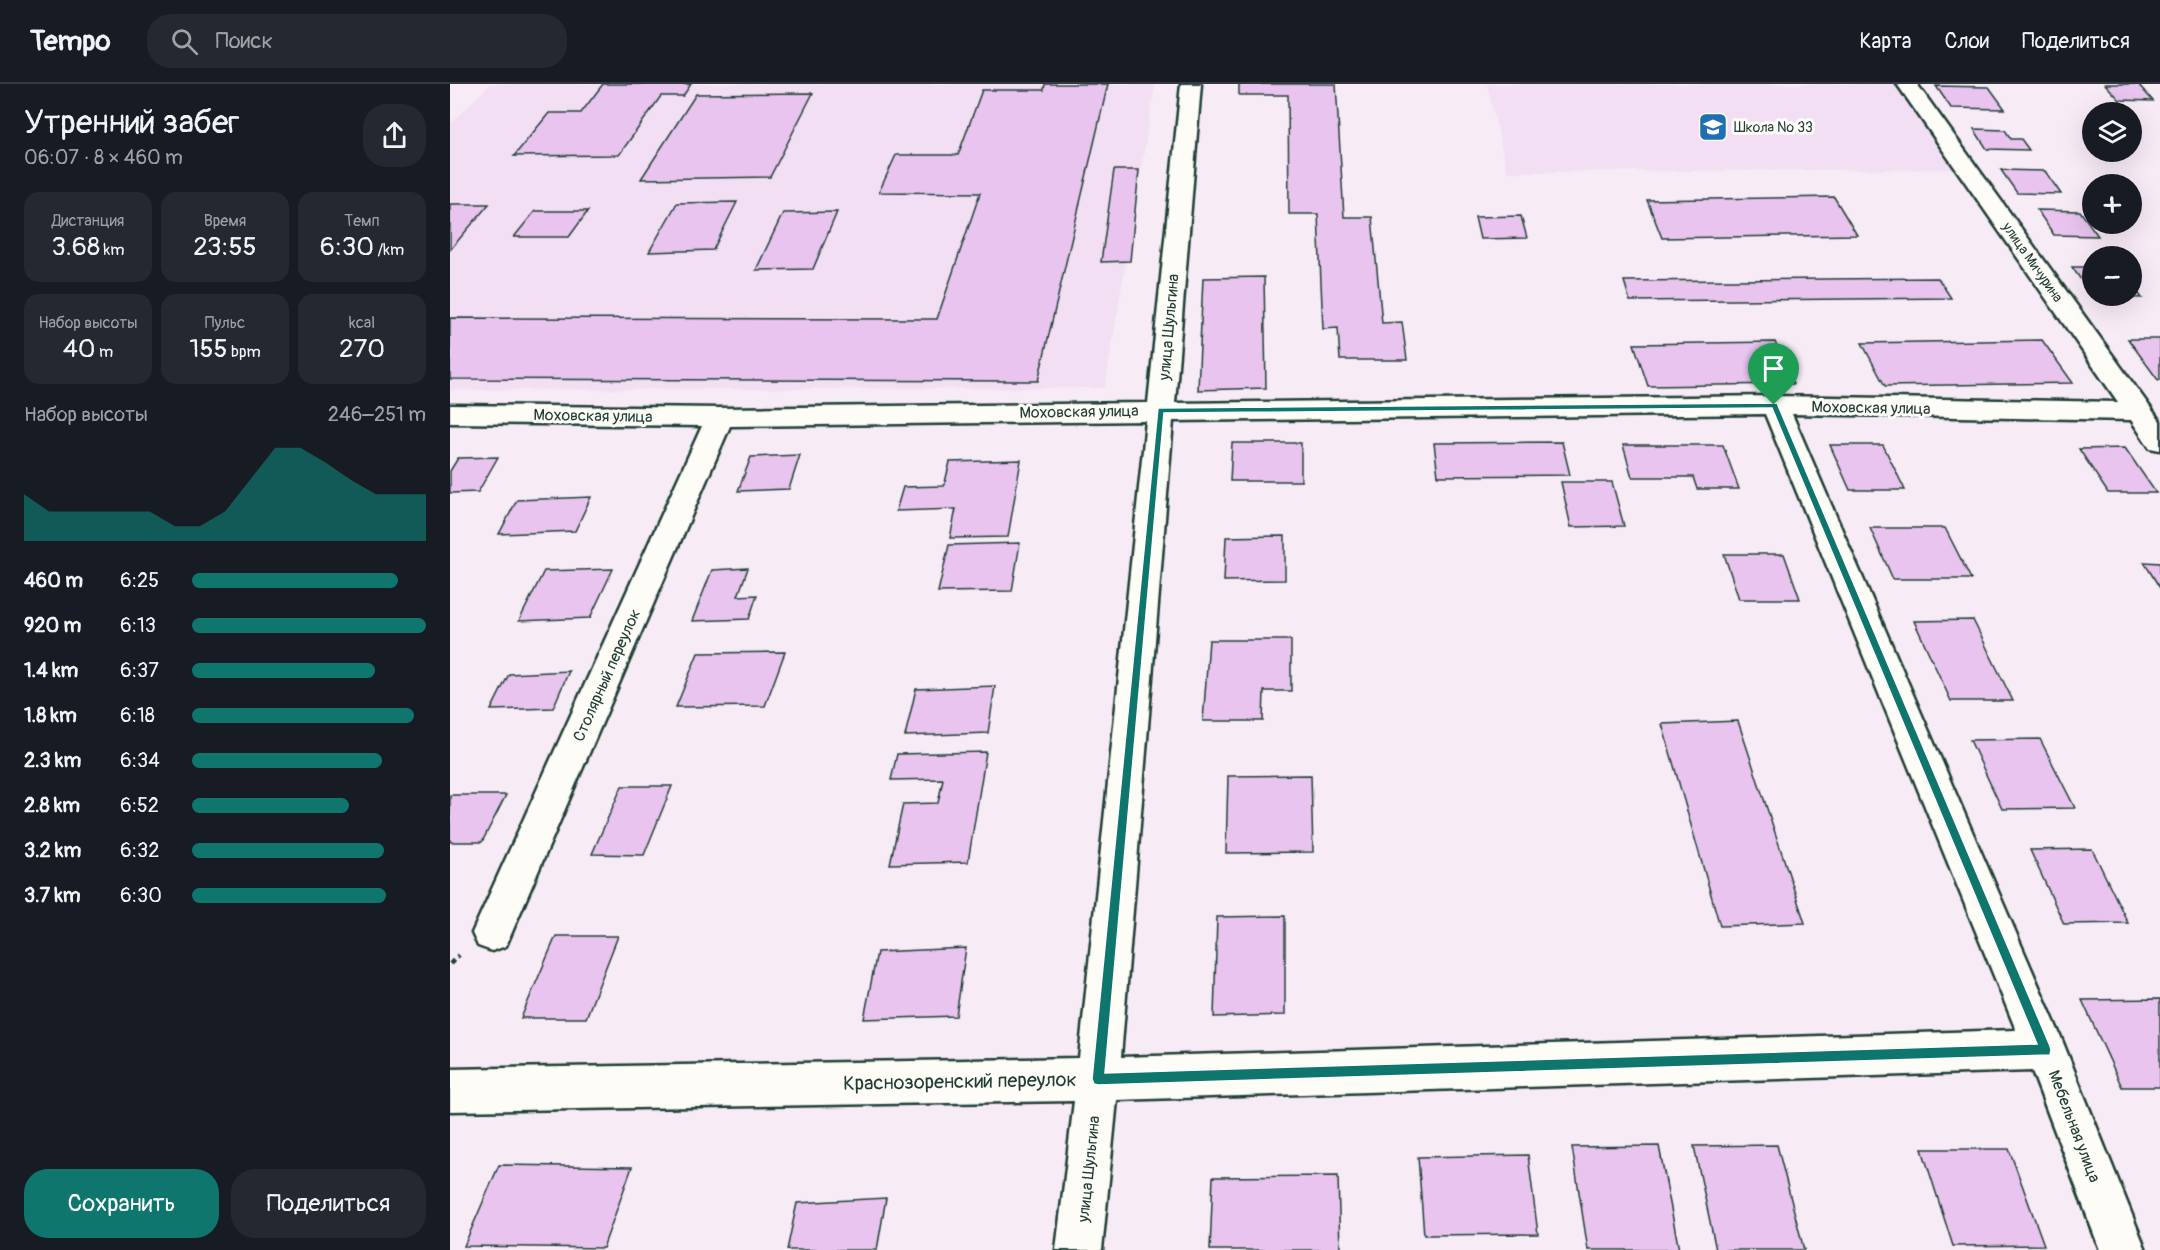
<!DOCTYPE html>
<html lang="ru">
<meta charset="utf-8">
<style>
body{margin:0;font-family:Pangolin,sans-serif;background:#242831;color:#f1f3f6;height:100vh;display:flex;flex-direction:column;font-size:22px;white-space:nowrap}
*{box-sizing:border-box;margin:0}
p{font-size:20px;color:#9ea1a6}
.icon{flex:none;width:33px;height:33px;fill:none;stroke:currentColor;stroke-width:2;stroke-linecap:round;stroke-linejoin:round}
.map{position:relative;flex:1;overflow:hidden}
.side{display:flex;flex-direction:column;background:#171b24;width:450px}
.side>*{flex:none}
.buttons{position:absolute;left:1632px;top:18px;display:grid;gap:12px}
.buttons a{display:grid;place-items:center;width:60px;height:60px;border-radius:50%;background:#171b24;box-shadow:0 6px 24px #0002;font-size:30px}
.pin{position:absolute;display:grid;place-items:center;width:51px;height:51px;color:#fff;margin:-62px -26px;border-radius:50% 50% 50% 0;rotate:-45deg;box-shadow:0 0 6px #0007}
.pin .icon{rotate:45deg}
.round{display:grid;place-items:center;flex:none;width:63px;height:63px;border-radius:24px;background:#242831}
.head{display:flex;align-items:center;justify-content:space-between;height:102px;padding:0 24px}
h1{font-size:33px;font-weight:600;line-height:45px}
.metrics{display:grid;grid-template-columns:repeat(3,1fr);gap:9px;height:102px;padding:6px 24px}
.metrics div{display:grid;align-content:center;border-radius:15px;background:#242831;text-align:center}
.metrics b{font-size:26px;font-weight:600}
.metrics small{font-size:16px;font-weight:400}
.metrics p{font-size:16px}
.chart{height:168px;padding:12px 24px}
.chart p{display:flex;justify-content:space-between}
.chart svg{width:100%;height:108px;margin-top:6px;fill:#0f766e;opacity:.7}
.action{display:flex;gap:12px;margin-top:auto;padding:12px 24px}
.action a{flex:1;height:69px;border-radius:24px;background:#0f766e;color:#fff;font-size:24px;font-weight:600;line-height:69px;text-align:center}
.action a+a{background:#242831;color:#f1f3f6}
ul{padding:0 24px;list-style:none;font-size:20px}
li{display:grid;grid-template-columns:96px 72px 1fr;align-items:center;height:45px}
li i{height:15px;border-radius:8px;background:#0f766e}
header{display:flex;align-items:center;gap:36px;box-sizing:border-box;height:84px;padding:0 30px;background:#171b24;border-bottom:2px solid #363941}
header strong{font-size:28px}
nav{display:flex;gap:33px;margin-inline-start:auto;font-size:21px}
.search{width:420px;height:54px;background:#242831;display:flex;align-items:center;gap:15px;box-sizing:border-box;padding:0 21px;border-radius:24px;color:#9ea1a6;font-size:22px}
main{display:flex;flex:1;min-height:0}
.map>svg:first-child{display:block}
.built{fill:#f2dff3}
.building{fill:#e8c4ef;stroke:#1f3d34;stroke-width:1.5}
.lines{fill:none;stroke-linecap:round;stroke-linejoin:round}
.minor-casing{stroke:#1f3d34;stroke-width:5}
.path{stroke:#1f3d34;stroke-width:4.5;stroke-dasharray:5 5;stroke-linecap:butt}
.minor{fill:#fdfcf7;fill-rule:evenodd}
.route{fill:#0f766e;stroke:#fff;stroke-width:1.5;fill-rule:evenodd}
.labels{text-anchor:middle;stroke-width:6;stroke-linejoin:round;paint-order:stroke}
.far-poi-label{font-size:14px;fill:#1f3d34;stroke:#fdfcf7;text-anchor:start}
.far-street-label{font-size:14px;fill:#1f3d34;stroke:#fdfcf7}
.street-label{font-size:16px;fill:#1f3d34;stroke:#fdfcf7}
.near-street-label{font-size:20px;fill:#1f3d34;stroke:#fdfcf7}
</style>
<header>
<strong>Tempo</strong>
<div class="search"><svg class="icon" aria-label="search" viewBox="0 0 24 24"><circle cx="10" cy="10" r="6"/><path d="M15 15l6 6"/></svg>Поиск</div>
<nav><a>Карта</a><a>Слои</a><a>Поделиться</a></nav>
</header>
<main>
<section class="side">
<div class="head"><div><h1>Утренний забег</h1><p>06:07 · 8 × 460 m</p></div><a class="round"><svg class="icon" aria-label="share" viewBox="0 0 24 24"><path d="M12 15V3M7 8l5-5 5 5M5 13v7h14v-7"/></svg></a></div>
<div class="metrics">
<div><p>Дистанция</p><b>3.68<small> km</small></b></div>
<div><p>Время</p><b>23:55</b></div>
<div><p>Темп</p><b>6:30<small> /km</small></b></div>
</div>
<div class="metrics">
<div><p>Набор высоты</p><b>40<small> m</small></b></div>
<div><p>Пульс</p><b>155<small> bpm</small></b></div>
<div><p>kcal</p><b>270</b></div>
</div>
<div class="chart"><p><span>Набор высоты</span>246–251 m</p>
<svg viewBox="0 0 160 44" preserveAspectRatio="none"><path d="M0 44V25L10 32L20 32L30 32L40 32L50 32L60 38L70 38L80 32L90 19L100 6L110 6L120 12L130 19L140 25L150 25L160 25V44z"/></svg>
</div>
<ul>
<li><b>460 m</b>6:25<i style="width:88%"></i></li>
<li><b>920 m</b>6:13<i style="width:100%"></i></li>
<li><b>1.4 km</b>6:37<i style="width:78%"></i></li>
<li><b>1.8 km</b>6:18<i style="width:95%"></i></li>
<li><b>2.3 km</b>6:34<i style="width:81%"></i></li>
<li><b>2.8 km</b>6:52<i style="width:67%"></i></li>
<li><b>3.2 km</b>6:32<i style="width:82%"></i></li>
<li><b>3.7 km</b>6:30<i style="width:83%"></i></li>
</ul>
<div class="action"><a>Сохранить</a><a>Поделиться</a></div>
</section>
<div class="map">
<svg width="1710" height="1166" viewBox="0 0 1710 1166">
<rect width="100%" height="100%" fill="#f7ebf5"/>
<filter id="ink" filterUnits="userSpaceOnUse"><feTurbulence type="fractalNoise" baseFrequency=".0167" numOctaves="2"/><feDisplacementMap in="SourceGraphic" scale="12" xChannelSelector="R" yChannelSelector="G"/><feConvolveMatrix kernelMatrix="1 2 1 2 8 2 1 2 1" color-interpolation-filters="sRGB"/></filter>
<g filter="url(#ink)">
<path class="built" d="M40 0H705L655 304 0 306V40Z
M1037 0H1449L1510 85 1057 88Z"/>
<path class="building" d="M153 0H241L233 12H211L169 71 64 72 99 29H131Z
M595 0H658L588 297 0 295V234L487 235 530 109 429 108 446 71H508L532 6H594Z
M789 0H886L894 133H922L932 239 952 238 957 276H890L888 244 873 245 868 130H839L838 11H789Z
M1655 0H1688L1703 17 1670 16Z
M1486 2 1539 3 1555 25 1501 24Z
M363 9 320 93 191 95 246 10Z
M1524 45 1555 46 1561 55H1571L1579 66 1537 65Z
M664 86H689L680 177 651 178Z
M1551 86 1595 87 1611 110 1567 109Z
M1384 113 1407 151 1212 154 1197 116Z
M287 118 263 166 199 168 227 119Z
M0 120H39L0 166Z
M1587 126 1630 127 1648 152 1604 151Z
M85 127H138L119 153H64Z
M387 128 363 185 306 186 333 129Z
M1071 132 1077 154 1030 155 1025 133Z
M1622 183H1642V212H1682V200L1692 214 1643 213Z
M814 193 816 304 748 306 753 194Z
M1488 194 1501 214 1180 217 1174 197Z
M1678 255H1710V296H1708Z
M1592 256 1623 299 1435 302 1412 259Z
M1325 258 1343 300 1198 302 1184 260Z
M1112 358 1120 391 988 392 984 359Z
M782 359H851V397H780Z
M1173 361H1273L1289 405H1247L1243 393H1182Z
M1380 361H1433L1455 406H1400Z
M1675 364 1706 409H1658L1629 365Z
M350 371 339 405 288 407 301 373Z
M48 373 28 408 0 409V387L8 374Z
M571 376 558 453 500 454 506 425 446 427 453 403 494 402 500 378Z
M1111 398H1162L1174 442 1121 443Z
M141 413 125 447 49 450 67 416Z
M1420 444H1495L1521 495H1443Z
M835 452V496L774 497 776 453Z
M570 459 562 507 488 508 499 461Z
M1274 470H1334L1350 515H1289Z
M1694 478 1710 479V504Z
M298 484 288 512 307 511 299 535 242 537 262 486Z
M163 485 140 534 69 537 94 487Z
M1523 536 1563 617H1501L1464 537Z
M759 556H841V607H814L813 637H753Z
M335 568 315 622 226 623 248 569Z
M119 587 103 624 41 626 59 590Z
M545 602 538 649 455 652 466 605Z
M1288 637 1355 839 1270 842 1212 640Z
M1590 655 1625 724 1552 725 1520 656Z
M536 668 518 778 440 780 453 720 488 719 493 695 441 696 447 670Z
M861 691 863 768 776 769 778 692Z
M172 702H222L194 771 142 770Z
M0 711H56L32 758H0Z
M1642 765 1678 839 1614 840 1580 766Z
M835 832V931L764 933 767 833Z
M106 852H168L136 934H71Z
M516 864 506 932 414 935 427 868Z
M1710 915V1003H1672L1632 916Z
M1327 1061 1354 1166H1266L1244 1062Z
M1209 1062 1229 1166H1138L1122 1063Z
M1472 1065H1559L1594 1161 1503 1162Z
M1078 1071 1088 1150 974 1151 968 1073Z
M49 1081 182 1083 153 1164 14 1162Z
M888 1092 890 1166H760L763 1093Z
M436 1114 427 1166H337L347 1119Z"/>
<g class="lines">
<g class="minor-casing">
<path id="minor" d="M731 0H751L725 319 1325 312 1668 318 1447 0H1467L1710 337V366L1700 364 1681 336 1342 330 1610 951 1696 1166H1650L1582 987 667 1016 652 1166H606L624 1017 0 1027V985L629 974 696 337 280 342 56 862 42 867 28 862 22 849 252 342 0 339V321L270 324 698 319ZM1315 330 1566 946 671 973 723 337Z"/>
</g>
<path class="path" d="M0 880 9 871"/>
<use href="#minor" class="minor"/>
</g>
</g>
<path class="route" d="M1327 319 1600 962 1601 966 1600 971 648 1001 644 1000 642 995 708 324ZM1322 324 1587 960 655 989 714 329Z"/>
<defs>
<g id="school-square" transform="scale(1.5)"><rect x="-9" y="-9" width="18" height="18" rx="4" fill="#1f6fb2" stroke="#fdfcf7"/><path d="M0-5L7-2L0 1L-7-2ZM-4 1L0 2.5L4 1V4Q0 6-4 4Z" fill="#fff"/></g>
</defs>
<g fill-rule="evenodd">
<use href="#school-square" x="1263" y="43"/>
</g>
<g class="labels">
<g class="far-poi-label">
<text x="1284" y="48">Школа № 33</text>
</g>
<g class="far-street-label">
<text transform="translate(1583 178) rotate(55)" y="5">улица Мичурина</text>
</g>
<g class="street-label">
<text transform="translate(718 243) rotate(-85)" y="6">улица Шульгина</text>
<text transform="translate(1421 323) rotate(1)" y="6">Моховская улица</text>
<text transform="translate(629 327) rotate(-1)" y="6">Моховская улица</text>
<text transform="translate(143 331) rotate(1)" y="6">Моховская улица</text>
<text transform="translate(156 591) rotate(-66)" y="6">Столярный переулок</text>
<text transform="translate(1625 1042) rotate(69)" y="6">Мебельная улица</text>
<text transform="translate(638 1085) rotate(-84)" y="6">улица Шульгина</text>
</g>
<g class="near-street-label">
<text transform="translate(510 997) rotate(-1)" y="7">Краснозоренский переулок</text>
</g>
</g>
</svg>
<div class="buttons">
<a><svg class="icon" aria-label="layers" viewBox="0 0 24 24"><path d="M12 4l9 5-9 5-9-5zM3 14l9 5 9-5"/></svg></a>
<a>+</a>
<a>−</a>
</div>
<div class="pin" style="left:1324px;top:321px;background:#1e9e55"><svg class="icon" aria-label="arrive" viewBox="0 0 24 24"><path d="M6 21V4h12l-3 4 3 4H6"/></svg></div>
</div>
</main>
